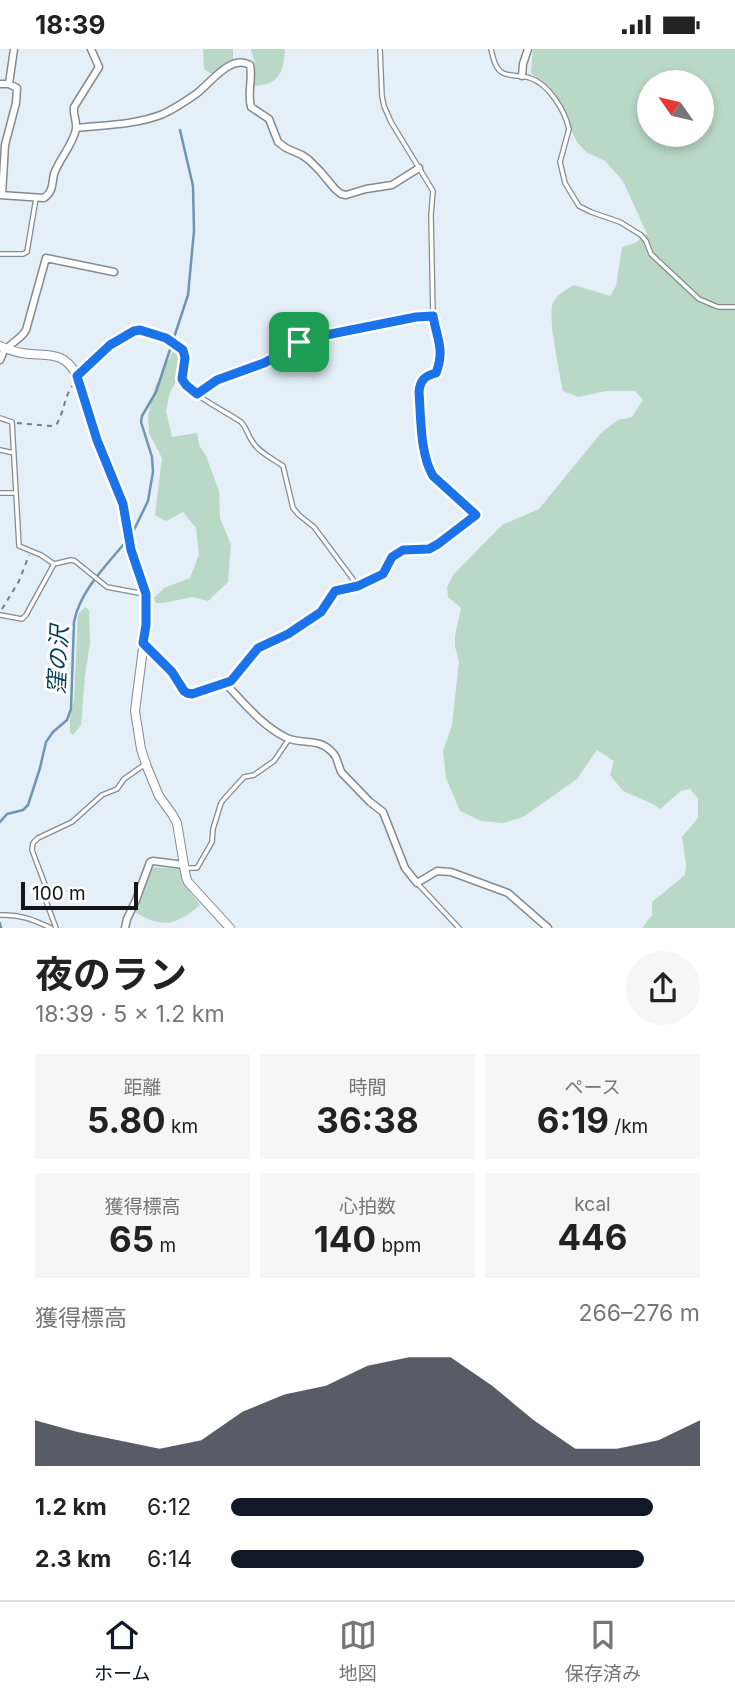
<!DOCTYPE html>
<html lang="ja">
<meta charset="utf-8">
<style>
body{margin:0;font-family:Inter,"Noto Sans JP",sans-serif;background:#f6f6f6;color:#222;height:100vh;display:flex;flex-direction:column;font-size:26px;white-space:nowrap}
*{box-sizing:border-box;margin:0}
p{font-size:23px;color:#767676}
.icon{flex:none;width:38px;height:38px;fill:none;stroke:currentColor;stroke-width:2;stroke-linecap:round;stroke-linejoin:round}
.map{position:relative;height:879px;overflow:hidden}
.drawer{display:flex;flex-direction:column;background:#fff;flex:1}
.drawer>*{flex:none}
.needle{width:46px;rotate:304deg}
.fabs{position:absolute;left:637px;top:21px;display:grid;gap:14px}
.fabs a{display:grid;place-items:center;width:77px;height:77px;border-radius:50%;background:#fff;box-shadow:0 4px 10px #0003;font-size:35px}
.scale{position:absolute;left:21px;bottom:18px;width:117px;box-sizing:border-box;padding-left:7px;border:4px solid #131619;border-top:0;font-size:19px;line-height:24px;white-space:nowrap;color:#131619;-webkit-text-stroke:5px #fff;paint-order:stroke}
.pin{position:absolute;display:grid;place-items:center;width:60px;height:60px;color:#fff;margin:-30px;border-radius:14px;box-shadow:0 4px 10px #0006}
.round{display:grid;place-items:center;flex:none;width:74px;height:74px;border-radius:37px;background:#f6f6f6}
.head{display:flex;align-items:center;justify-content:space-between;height:119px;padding:0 35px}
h1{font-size:38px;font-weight:700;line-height:52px}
.figures{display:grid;grid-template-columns:repeat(3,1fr);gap:10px;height:119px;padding:7px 35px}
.figures div{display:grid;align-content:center;border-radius:0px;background:#f6f6f6;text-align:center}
.figures b{font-size:35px;font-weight:700}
.figures small{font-size:19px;font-weight:400}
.figures p{font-size:19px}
.chart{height:196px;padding:14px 35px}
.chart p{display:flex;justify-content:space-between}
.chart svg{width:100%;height:126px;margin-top:7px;fill:#111827;opacity:.7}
ul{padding:0 35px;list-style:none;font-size:23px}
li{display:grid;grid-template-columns:112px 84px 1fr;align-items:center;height:52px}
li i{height:18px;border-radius:9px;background:#111827}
.status{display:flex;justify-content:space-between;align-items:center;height:49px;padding:0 35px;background:#fff;direction:ltr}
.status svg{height:19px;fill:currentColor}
.dock{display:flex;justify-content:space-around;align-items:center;height:98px;border-top:2px solid #e0e0e0;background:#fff;font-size:19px;color:#767676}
.dock a{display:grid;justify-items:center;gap:4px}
.dock .on{color:#111827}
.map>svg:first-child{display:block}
.green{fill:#b9d8c5;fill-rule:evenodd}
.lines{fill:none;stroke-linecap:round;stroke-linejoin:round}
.stream{stroke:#6e97af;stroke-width:2.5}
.service-casing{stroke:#828b93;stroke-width:6}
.minor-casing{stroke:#828b93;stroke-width:9}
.tertiary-casing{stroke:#828b93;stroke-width:10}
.path{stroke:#787e84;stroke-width:2;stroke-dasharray:5 5;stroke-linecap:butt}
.service{stroke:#fff;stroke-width:3.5}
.minor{stroke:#fff;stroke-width:6}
.tertiary{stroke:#fff;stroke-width:8}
.route-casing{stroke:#fff;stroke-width:14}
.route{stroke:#1a73e8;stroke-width:9}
.labels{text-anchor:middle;stroke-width:6;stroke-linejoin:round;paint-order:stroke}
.water-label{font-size:23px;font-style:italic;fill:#053f59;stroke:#fff}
</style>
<div class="status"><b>18:39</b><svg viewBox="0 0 49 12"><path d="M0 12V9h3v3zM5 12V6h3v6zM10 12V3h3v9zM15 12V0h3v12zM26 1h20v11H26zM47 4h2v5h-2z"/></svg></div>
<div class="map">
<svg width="735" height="879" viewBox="0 0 735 879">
<rect width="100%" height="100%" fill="#e5eff8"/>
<path class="green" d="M203 0H233V11L222 16 215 24H210L204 20Z
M251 0H285C283 24 280 35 254 37L253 29 255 16Z
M533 0H735V879H642L652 866V853L685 826 686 815 682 788 698 769V749L690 740 681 742 660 760 653 755 623 742 610 726 614 712 597 701 577 730 523 768 503 774 481 772 460 762 446 729 443 702 452 676 459 613 455 597V587L461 559 448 548 447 538 453 526 502 476 539 460 601 384 618 371 632 368 643 351 635 342H606L578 348 563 342C560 325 547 268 553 254 558 244 566 241 574 236L610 247 616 237 622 198 635 194 647 185 623 132 605 112 586 103 577 93 563 64 546 38 531 24ZM649 33H702V86H649Z
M176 296 180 298 182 306 178 329 170 343 166 362 172 388 197 384 199 396 206 407 219 442 220 469 231 496 228 533 208 552 192 548 163 554H156L154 549 164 539 190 529 199 506 196 479 183 463 166 472 155 466 162 409 149 384 148 367 155 338Z
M85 558 89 561 90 594 85 627 81 676 73 686 70 683V670L74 651 78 565Z
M151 818 180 820 182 832 200 856C175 878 160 879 133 862Z"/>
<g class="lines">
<path class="stream" d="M132 485 148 452 153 423 152 408 141 373 142 367 156 343 188 246 194 182 193 137 180 81
M0 773 7 765 23 761 28 756 40 719 46 693 53 683 67 671 71 660 74 573C80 541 108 515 128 490
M0 874 1 879"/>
<g class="service-casing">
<path id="service" d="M380 0 382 47 384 57 391 73 433 142 431 166 433 267 441 299V310L436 324C424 327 420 332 419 343 421 369 420 405 433 427L476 466
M491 0C493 8 495 20 503 24 511 28 522 26 530 29 549 35 565 62 569 80L560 113 565 134 579 157 591 163 620 173 641 186 646 192 651 205 699 250 718 258H735
M0 205H23L27 203 36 149
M77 327C91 315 121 280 139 281 147 281 159 285 166 289 188 298 185 309 182 330 195 349 222 360 241 373 247 379 247 385 252 392 258 403 273 410 283 417L293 459 299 466 314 478 358 537
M0 369 12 373 19 497 41 506 54 515
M0 401 14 404
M0 444H16
M0 566 22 570 26 566 54 515 71 511 75 512 107 538 144 545
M187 819H197L212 793 213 780 221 754 225 749 244 728 254 726 274 712 289 690
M417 834 459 879
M0 866C20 865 34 871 51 879
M56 879 46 852 47 841 32 801 33 794 38 789 72 773 102 746 117 740 124 730 144 716"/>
</g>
<g class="minor-casing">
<path id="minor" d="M522 27 523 15 528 0
M0 35H9L17 39 16 54 5 96 2 146
M9 35 14 0
M76 79C104 76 136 76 163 65 174 60 186 52 196 45 211 34 230 5 250 16 253 30 247 44 251 58L269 70 278 93 286 99 302 106 309 111 320 122 335 140 341 145 346 146 366 140 392 136 419 119
M0 146 44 149C53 143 52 135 54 125 59 110 73 96 76 80 77 72 73 66 74 58L99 18 91 0
M7 300C13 292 21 290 26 281L46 209 114 223
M0 311 5 299
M143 594 172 623 184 642 187 644 192 645 231 632 258 599 288 585 321 563 335 542 358 537 383 525 392 507 403 501 429 500 476 466
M225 634C244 654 262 677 287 689 303 696 319 688 333 704 338 709 338 718 342 724L370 753 383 763 405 819 417 834 437 822 451 823 508 844 548 879
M125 879 127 870 136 851 150 813 153 812 184 816"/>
</g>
<g class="tertiary-casing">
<path id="tertiary" d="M0 297C7 300 15 303 22 304 46 308 64 300 77 327L97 391 123 455 132 501 146 545V576L135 662 141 700 147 718 159 747 172 765 177 774 186 828 188 833 230 879"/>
</g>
<path class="path" d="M200 342 217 331 264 315 285 303 291 298 311 289 428 267
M17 374 51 377 56 376C64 364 64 349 72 337
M2 560 19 532 29 506"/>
<use href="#service" class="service"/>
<use href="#minor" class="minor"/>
<use href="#tertiary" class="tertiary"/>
</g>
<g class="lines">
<g class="route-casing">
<path id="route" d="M433 267C437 290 445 301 436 324 424 327 420 332 419 343 421 369 420 405 433 427L476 466 438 495 429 500 403 501 392 508 383 525 358 537 335 542 321 563 288 585 258 599 231 632 192 645 187 644 184 642 172 623 143 594 146 576V545L131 501 123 455 97 391 77 327 110 296 134 282 140 281 166 289 183 301 185 309 182 330 186 336 197 345 217 331 264 314 285 303 291 298 311 289 416 268Z"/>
</g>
<use href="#route" class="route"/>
</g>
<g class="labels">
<g class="water-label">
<text transform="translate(58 611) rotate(-87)" y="8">窪の沢</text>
</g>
</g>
</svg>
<div class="fabs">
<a><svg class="needle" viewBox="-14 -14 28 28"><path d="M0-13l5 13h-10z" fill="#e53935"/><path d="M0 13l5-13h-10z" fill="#767676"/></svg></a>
</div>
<div class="scale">100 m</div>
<div class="pin" style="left:299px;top:293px;background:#1e9e55"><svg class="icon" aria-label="arrive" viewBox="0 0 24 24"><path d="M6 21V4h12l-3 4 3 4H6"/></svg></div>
</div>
<section class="drawer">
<div class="head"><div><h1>夜のラン</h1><p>18:39 · 5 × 1.2 km</p></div><a class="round"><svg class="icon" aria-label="share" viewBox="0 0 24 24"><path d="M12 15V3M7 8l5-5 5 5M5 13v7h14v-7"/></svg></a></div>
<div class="figures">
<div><p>距離</p><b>5.80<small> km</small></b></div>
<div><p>時間</p><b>36:38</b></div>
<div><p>ペース</p><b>6:19<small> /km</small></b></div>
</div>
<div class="figures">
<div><p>獲得標高</p><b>65<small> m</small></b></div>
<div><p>心拍数</p><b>140<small> bpm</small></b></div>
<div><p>kcal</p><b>446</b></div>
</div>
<div class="chart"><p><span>獲得標高</span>266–276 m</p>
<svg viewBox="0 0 160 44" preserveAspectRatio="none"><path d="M0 44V28L10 32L20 35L30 38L40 35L50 25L60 19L70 16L80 9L90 6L100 6L110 16L120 28L130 38L140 38L150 35L160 28V44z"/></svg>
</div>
<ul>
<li><b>1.2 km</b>6:12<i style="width:90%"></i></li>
<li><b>2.3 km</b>6:14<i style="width:88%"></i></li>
</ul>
</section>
<nav class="dock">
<a class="on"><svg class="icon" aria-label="home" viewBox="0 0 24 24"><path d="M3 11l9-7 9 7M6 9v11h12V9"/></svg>ホーム</a>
<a><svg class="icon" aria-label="map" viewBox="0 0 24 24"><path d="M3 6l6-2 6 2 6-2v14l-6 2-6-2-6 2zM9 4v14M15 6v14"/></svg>地図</a>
<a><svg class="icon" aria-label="saved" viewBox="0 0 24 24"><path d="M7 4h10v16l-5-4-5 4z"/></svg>保存済み</a>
</nav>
